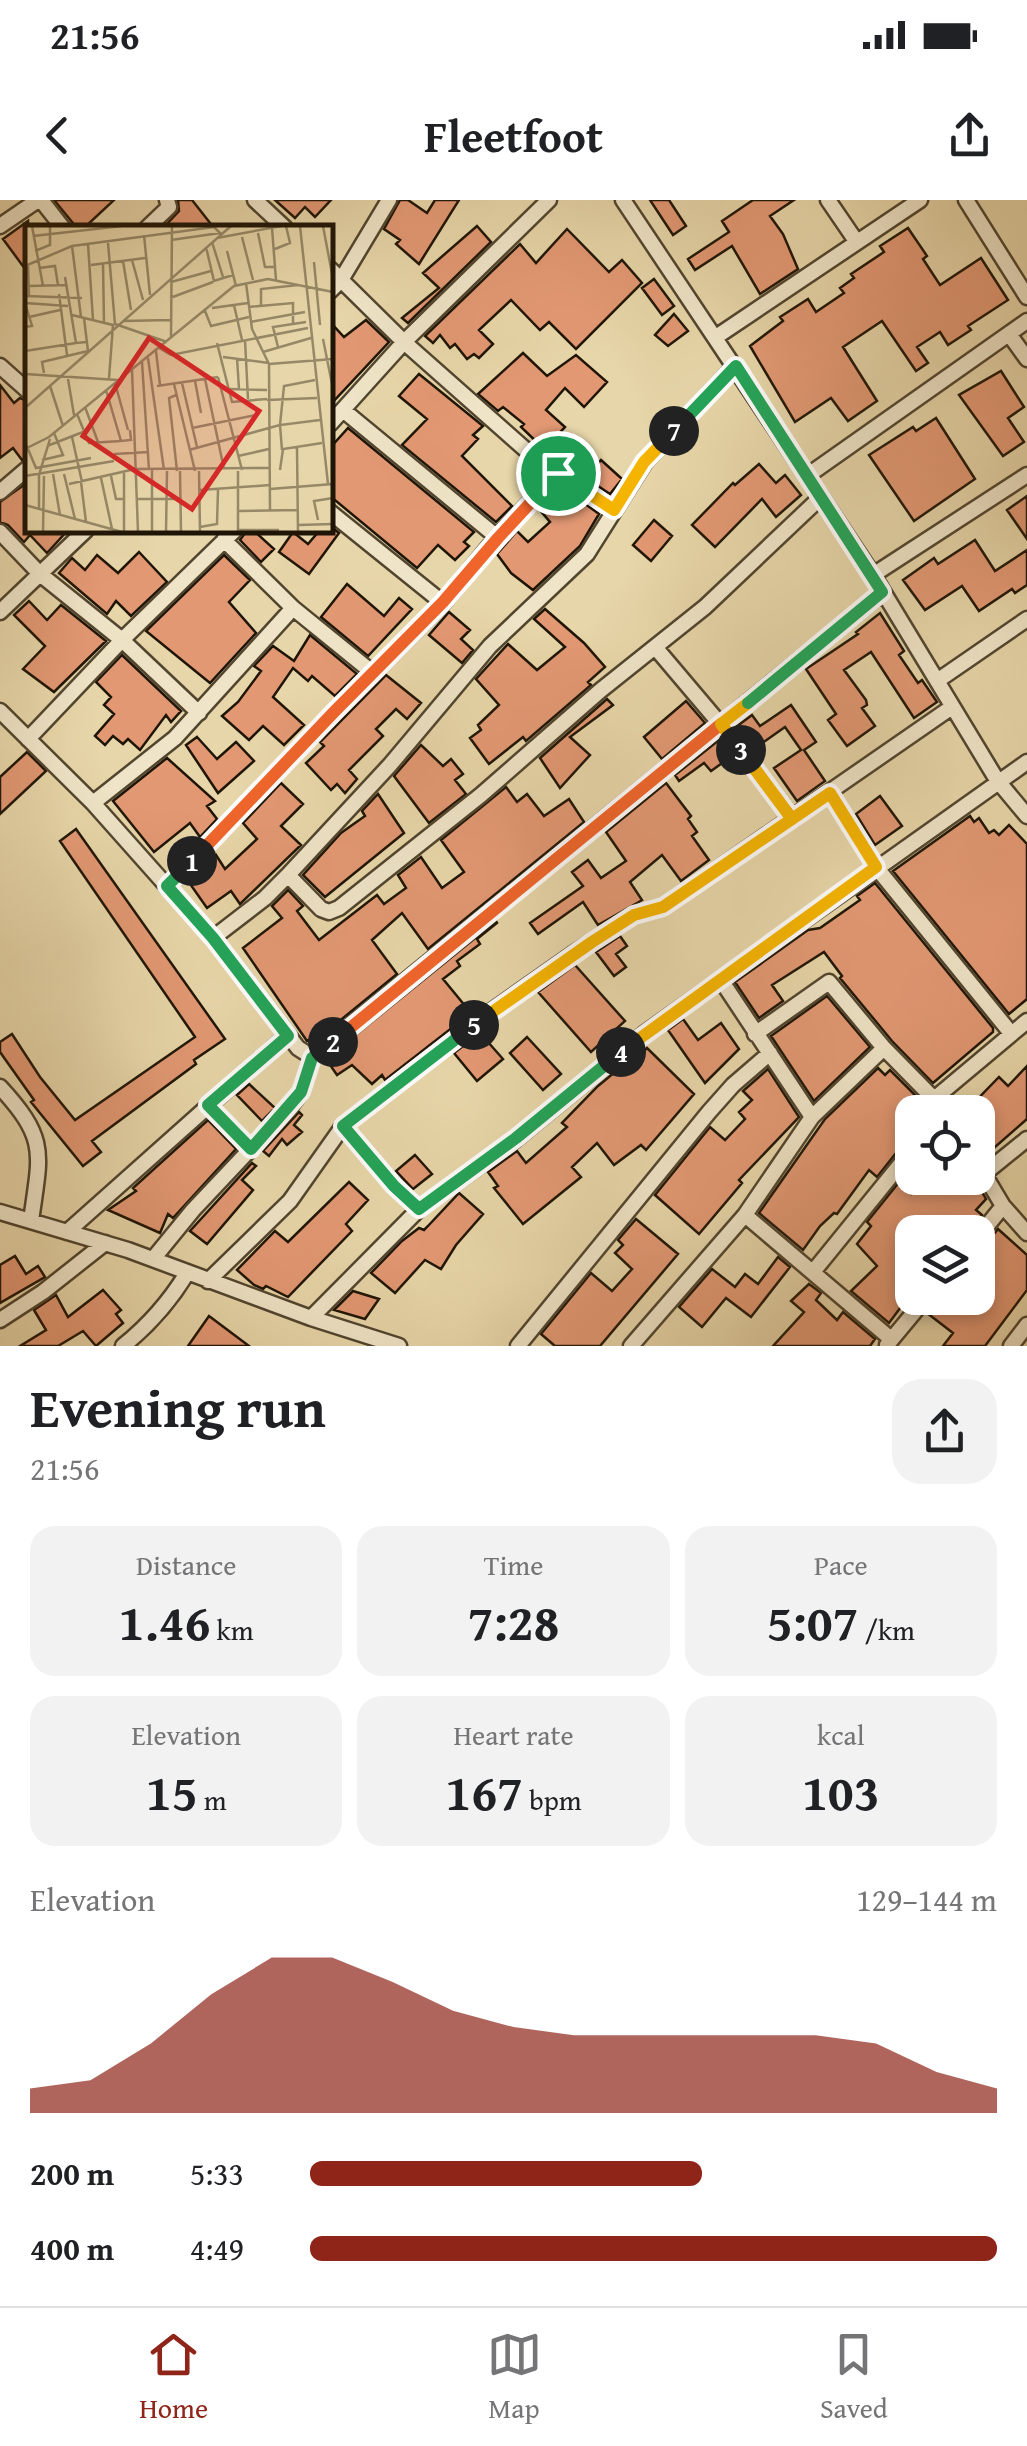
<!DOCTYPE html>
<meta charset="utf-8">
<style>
body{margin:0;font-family:"Gentium Book Plus",serif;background:#f2f2f2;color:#202124;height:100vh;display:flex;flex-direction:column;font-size:38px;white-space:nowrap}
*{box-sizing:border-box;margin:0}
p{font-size:32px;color:#757577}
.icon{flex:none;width:55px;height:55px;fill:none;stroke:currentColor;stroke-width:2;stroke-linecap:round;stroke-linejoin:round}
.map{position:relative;height:1146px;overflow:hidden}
.details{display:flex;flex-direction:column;background:#fff;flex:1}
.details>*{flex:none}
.tools{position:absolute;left:895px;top:895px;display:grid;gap:20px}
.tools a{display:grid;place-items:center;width:100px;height:100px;border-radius:20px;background:#fff;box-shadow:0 5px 15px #0003;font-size:50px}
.pin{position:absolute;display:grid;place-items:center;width:85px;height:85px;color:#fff;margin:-42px;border:5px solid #fff;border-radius:50%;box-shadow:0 2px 10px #0007}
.km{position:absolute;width:50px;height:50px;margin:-25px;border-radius:50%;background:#222;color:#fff;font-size:28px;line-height:50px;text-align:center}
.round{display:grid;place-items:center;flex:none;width:105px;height:105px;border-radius:30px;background:#f2f2f2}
.summary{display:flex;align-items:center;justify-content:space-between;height:170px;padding:0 30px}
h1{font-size:55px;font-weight:600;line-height:75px}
.metrics{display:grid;grid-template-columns:repeat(3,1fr);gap:15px;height:170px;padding:10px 30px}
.metrics div{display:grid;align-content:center;border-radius:25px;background:#f2f2f2;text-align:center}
.metrics b{font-size:50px;font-weight:600}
.metrics small{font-size:28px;font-weight:400}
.metrics p{font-size:28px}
.chart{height:280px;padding:20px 30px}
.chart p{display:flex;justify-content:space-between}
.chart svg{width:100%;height:180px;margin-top:10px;fill:#8f2418;opacity:.7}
ul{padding:0 30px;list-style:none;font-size:32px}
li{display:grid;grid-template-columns:160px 120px 1fr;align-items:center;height:75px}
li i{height:25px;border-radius:12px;background:#8f2418}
.status{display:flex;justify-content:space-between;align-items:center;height:70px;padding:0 50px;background:#fff;direction:ltr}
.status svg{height:28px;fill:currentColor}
header{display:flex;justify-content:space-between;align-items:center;height:130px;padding:0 30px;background:#fff;font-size:45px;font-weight:600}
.tab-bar{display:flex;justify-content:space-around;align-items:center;height:140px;border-top:2px solid #e0e0e0;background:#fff;font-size:28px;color:#757577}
.tab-bar a{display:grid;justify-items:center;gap:5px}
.tab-bar .current{color:#8f2418}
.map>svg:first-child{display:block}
.building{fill:#e29873;stroke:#1f1506;stroke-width:2.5}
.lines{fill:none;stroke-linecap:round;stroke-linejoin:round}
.street-casing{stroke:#51452f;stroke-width:19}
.street{stroke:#efe4c7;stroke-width:14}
.split-1-casing{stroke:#fff;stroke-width:20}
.split-2-casing{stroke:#fff;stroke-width:20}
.split-3-casing{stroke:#fff;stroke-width:20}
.split-4-casing{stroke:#fff;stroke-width:20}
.split-5-casing{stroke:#fff;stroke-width:20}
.split-6-casing{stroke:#fff;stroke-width:20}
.split-7-casing{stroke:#fff;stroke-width:20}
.split-8-casing{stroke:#fff;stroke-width:20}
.split-1{stroke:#f0652b;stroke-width:12}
.split-2{stroke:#22a559;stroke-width:12}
.split-3{stroke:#f0652b;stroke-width:12}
.split-4{stroke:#f5b400;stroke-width:12}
.split-5{stroke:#22a559;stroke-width:12}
.split-6{stroke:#f5b400;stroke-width:12}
.split-7{stroke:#22a559;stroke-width:12}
.split-8{stroke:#f5b400;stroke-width:12}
.inset-road{fill:none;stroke:#978968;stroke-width:2.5}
.view{fill:#d62828;fill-opacity:0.15;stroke:#d62828;stroke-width:5}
.inset-edge{fill:none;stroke:#1f1506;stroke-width:5}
</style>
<div class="status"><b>21:56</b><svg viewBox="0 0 49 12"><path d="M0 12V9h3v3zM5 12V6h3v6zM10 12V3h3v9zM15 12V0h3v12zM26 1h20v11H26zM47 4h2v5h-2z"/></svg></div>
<header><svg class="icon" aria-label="back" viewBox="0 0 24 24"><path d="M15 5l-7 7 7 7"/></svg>Fleetfoot<svg class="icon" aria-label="share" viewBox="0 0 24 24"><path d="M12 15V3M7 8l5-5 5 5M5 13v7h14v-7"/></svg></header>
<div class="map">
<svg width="1027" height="1146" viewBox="0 0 1027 1146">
<rect width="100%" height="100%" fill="#e7d6a9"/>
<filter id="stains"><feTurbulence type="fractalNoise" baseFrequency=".002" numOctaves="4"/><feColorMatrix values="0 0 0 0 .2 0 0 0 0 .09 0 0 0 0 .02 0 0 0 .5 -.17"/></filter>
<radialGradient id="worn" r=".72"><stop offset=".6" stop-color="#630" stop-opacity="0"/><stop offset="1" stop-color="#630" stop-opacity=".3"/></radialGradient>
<path class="building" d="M54 0H114L84 28H77Z
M178 0H192L214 28H163L179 11Z
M275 0H331L315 17 305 7 295 18Z
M400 0H408L427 13 435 0H459L419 64 396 44 400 40 384 29Z
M650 0H669L686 26 673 35Z
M753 0H794L770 16 783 34 798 69 760 94 732 46 695 70 688 59 729 32 722 21Z
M28 21V73L3 39Z
M477 26 491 42 408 123 402 118 439 88 423 73Z
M908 28 927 56 923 59 940 85 981 58 1008 100 968 126 971 130 948 145 940 132 917 147 928 163 916 171 882 121 843 147 877 201 848 221 831 198 795 222 750 146 783 121 780 117 808 99 816 112 844 93 840 88 854 78 851 74 884 52 880 46Z
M567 29 609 72 622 60 642 83 576 149 549 122 540 130 511 100 479 130 493 144 479 158 474 154 467 159 455 144 450 148 440 135 433 143 425 136 520 44 536 63Z
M654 79 674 106 662 115 642 88Z
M674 114 688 131 668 146 655 135Z
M366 120 389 142 330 205V122L344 137Z
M523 153 547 176 576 155 607 182 584 207 565 188 546 210 565 227 544 249 521 227 524 224 503 207 498 211 478 194Z
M1001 171 1024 207 1008 218 1024 242 1003 256 959 195Z
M419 174 483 226 473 235 478 239 462 256 512 306 496 322 402 245 427 219 399 196Z
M0 185 14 203 20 198 28 201V258L22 260 13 248 0 258Z
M936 218 975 279 914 321 869 255 913 227 916 231Z
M348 228 474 332 464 342 469 346 455 360 438 345 417 368 330 296V248Z
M601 260 622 279 610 294 586 278Z
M759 264 776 283 785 275 801 295 776 317 762 299 715 347 692 325 733 283 735 285Z
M28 282V330H68L47 353 30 335 24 342 8 325 0 322V302Z
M562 287 599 314 580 346 533 390 511 373 497 354 517 331 528 342 550 322 539 309Z
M1027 296V339L1007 310Z
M654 320 672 336 651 361 633 345Z
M330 326 339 333 309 374 279 352 293 332 308 344 320 330H330Z
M247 330H253L274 349 261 362 240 340Z
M975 340 995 371 1027 350V385L1015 393 1012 389 979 411 962 386 925 410 903 380 934 358 938 364Z
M139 352 167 382 131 416 116 401 107 414 59 373 72 358 85 370 97 355 118 373Z
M224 355 250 380 229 402 256 433 210 483 146 431Z
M347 384 384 416 399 398 412 409 368 456 321 417Z
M29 401 47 420 61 405 106 441 54 492 23 469 45 446 14 415Z
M545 409 584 443 605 467 588 482 591 485 526 541 523 537 489 564 470 538 481 530 478 525 499 505 476 479 508 444 537 470 565 447 534 419Z
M449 412 470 430 461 439 473 450 462 463 429 435Z
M880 413 904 451 899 455 918 483 922 480 937 502 914 518 871 452 844 470 866 500 867 505 862 508 875 526 847 546 828 520 836 514 806 469 858 434 856 432Z
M310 435 357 474 335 496 312 476 308 481 293 468 273 497 304 525 284 545 263 526 249 540 222 516 238 502 261 471 254 466 273 446 294 461Z
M122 455 181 511 171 522 166 515 140 550 128 539 123 544 113 536 105 545 95 536 114 514 104 505 111 497 96 482Z
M386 475 421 503 407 519 396 509 376 529 383 536 349 570 357 579 345 593 337 584 331 590 306 563 324 546 320 542Z
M607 499 613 505 570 537 590 555 560 588 540 558Z
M686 501 705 523 662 559 644 537Z
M791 505 816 542 804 550 825 581 797 601 774 568 801 550 785 527 754 549 736 527 752 515 760 526Z
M197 537 217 559 236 542 254 561 218 593 186 545Z
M719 540 732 556 711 571 704 563 679 581 675 575Z
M421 545 443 566 451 559 463 574 455 580 466 594 429 623 394 576Z
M27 552 46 571 0 614V577Z
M167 558 215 601 207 606 217 619 200 637 190 623 154 652 113 601Z
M281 583 303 604 281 626 301 645 240 704 231 691 207 708 188 681 216 655 225 669 257 639 243 623Z
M666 583 691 616 688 619 697 632 692 636 709 660 681 681 662 655 630 682 642 700 637 703 598 725 583 702 538 734 530 723 583 686 572 672 588 660 601 678 626 661 606 632Z
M506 587 517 602 527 594 544 616 569 599 584 622 428 749 402 713 372 740 397 774 326 832 324 830 307 841 243 748 282 718 272 706 288 690 303 706 297 711 319 740 377 695 384 704 406 688 398 675 421 657 442 688 464 672 441 640Z
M378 594 404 633 325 697 303 675 341 633 365 616 362 611Z
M880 596 902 626 875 645 856 614Z
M970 616 974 622 979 618 989 633 994 630 999 635 1009 625 1027 644V799L1009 814 893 671Z
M76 629 225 839 194 860 196 864 92 941 101 952 83 966 31 902 34 900 0 852V842L12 834 40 877 75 920 195 837 60 641Z
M875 683 993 828V832L933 883 892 841 840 778 842 776 824 752 772 785 783 801 759 818 735 782 808 730 820 728 860 700 857 696Z
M496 721 497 723 477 739 480 744 457 761 460 766 443 779 471 813 385 880 382 875 372 884 352 865 337 875 328 862 340 855 337 850Z
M620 736 627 746 616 754 626 767 614 776 596 752Z
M575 765 625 821 591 852 538 792Z
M827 796 870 847 814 901 771 836Z
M683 819 698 840 721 823 739 849 705 883 668 830Z
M480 833 503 859 477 881 454 853Z
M527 837 561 874 543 890 510 853Z
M647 848 694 894 646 950 641 945 614 965 597 943 572 967 581 977 523 1024 494 988 498 986 488 972 517 951 526 963 567 927 562 923 598 886 627 862 630 865Z
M1027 866V919L986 955 978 945V912L967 910 999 877 1008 886Z
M878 868 885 875 890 870 924 904 926 910 912 912V940L904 943 877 977 869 970 837 1014 834 1013 820 1026 803 1050 759 1013 825 919Z
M768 869 799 917 739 980 742 983 699 1034 655 995 710 927 725 940 745 919 739 912 752 900 743 891Z
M249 884 275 908 262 921 237 895Z
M299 912 302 915 294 925 302 932 287 945 282 939 269 956 263 951Z
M208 920 236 949 173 1018 168 1014 160 1033 108 1010 136 991 133 988Z
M415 955 432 974 413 989 396 971Z
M252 963 256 966 242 980 253 990 207 1044 190 1031Z
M912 966V993L928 978H974L986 999 976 1010 982 1015 969 1032H912V1092L889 1123 851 1091 877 1066 857 1044 871 1026 867 1022Z
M349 982 368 1000 346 1024 352 1031 288 1097 266 1086 263 1089 254 1085 237 1070 275 1031 288 1042Z
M459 993 483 1014 456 1045 441 1069 425 1060 395 1093 371 1073 402 1041 419 1028 424 1030 428 1026Z
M636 1019 678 1054 600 1146H555L541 1134 591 1073 612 1091 632 1069 615 1053 623 1045 618 1040Z
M998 1029 1027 1055V1090L985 1146H943L953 1133 927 1113 938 1098H978V1048L986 1044Z
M15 1056 26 1074 38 1066 45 1077 0 1103V1065Z
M778 1057 790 1067 751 1117 726 1098 702 1127 679 1107 712 1069 735 1087 745 1074 758 1084Z
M809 1084 821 1093 816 1100 837 1120 843 1112 875 1139 870 1146H773L804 1112 791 1101Z
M103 1090 121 1110 116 1114 123 1123 96 1146 83 1131 58 1146H20L46 1130 34 1110 56 1095 68 1117Z
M353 1091 379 1099 365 1119 334 1110Z
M209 1116 249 1146H188Z"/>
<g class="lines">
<g class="street-casing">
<path id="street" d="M41 0 63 28
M255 0 285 28
M623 0 873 375 997 580 1027 616
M828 0 856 41
M966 0 1027 97
M0 26 38 0
M147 28 169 7 167 0
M330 69 404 142 526 250 614 310
M330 91 341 80 389 0
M1009 134 1027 159
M716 137 920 0
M0 166 28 191
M343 210 497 337
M330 224 404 142 549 0
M807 276 1027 121
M0 292 28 268
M330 312 443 403
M0 332 40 374 122 440 199 513
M224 340 293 408 373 473
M873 375 1027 275
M0 412 86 330
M655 447 721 525 793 619
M937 481 1027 419
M0 511 93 603 213 738 298 848 312 857
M28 539 122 440 235 330
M830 593 876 667 1010 832
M93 603 175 538 293 408
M288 675 321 709 329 712 339 708 481 595 601 490 705 407 821 297
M167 687 334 512 443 403 497 337 558 273
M213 738 265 698 288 675 390 565 490 446 587 354 645 262 735 166
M721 780 812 917
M884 848 934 899 937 912
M0 887C49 940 40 954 31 1021
M934 899 1027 821
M208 905 251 949
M343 926 394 986 419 1009
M978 964 1003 1006 1027 1033
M985 973 1027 939
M0 1012 128 1050 311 1118 399 1146
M745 1015 891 1139
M67 1032 288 835
M978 1037 1003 1006
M153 1059 193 1010 290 907 301 892 312 857 883 392
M813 1072 912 950
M208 1081 290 1001 343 926 482 818 573 754 634 715 663 707 952 507
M311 1118 419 1009 516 939 644 834 1027 562
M0 1120 43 1092 105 1043
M887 1145 926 1098
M123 1146C149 1125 170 1101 187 1073
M518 1146 709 912 733 885 770 853
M631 1146 745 1015 812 917 884 848 829 782 755 834
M1011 1146 1027 1125"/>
</g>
<use href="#street" class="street"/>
</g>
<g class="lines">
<g class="split-1-casing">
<path id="split-1" d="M192 661 334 512 443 402 498 338 558 273"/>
</g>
<g class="split-2-casing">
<path id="split-2" d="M192 661 167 686 213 738 288 836 208 905 251 949 301 892 312 858 333 842"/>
</g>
<g class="split-3-casing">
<path id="split-3" d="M333 842 721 524 741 550"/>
</g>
<g class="split-4-casing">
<path id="split-4" d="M621 852 876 667 830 593 792 619 741 550"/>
</g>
<g class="split-5-casing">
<path id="split-5" d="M474 825 343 926 394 986 419 1009 516 938 621 852"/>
</g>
<g class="split-6-casing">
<path id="split-6" d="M474 825 592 742 634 715 663 707 792 619 721 524 748 503"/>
</g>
<g class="split-7-casing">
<path id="split-7" d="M674 231 736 166 882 392 748 503"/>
</g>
<g class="split-8-casing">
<path id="split-8" d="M558 273 614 310 644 262 674 231"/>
</g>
<use href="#split-1" class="split-1"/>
<use href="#split-2" class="split-2"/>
<use href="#split-3" class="split-3"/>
<use href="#split-4" class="split-4"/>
<use href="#split-5" class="split-5"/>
<use href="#split-6" class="split-6"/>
<use href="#split-7" class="split-7"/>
<use href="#split-8" class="split-8"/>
</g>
<g transform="translate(25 25)">
<rect width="308" height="308" fill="#e7d6a9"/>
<path class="inset-road" d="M7 1 18 61M275 1 303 259M298 1 308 54M247 3 251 55M233 8 240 42H251M119 10 125 70M8 11 97 1M217 12 228 55M192 13 256 1M146 15 195 8M187 17 198 52M83 18 90 99 142 117M63 19 68 95M47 21 56 92M181 22 189 56 208 50M250 24 265 18 261 1M10 26 25 20V1M202 26 211 61M107 35 118 75M98 36 106 85M289 37 295 100M78 39 79 98M3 40 4 71M66 40 120 33M0 41 47 21 189 2 196 9M14 43 30 41 33 60M40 52 51 118 62 117M146 57 186 46M221 58 227 104 244 139 245 285M4 61 41 60M34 69 42 130M0 71 57 73M145 73 188 57M0 78 43 81M0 78 7 101 0 102M209 80 217 115M236 81V64L273 60M223 82 268 78V98M187 83 223 78M180 86 186 101 224 92M47 90 88 100 84 153M4 92 35 85M98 96 145 95M225 97 280 87M146 113 147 1M298 114 307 159M220 115 223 174M192 118 207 177 242 174M253 122 248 102 281 97M134 123 146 130 283 103M0 126 51 118M131 126 135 160M238 127 286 113M198 132 244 138M123 133 139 245M212 133 214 164M117 137 124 245M244 139 308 134M107 145 113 307M19 148 17 137 63 126 59 93M0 149 93 155M193 152 217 245M43 154 49 190M180 154 199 244M170 156 176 188M90 158 103 205M157 158 172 222M149 159 170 246M25 161 38 201M132 161 193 152M205 164 242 165M81 165 96 216 106 215 105 205M151 170 144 173 152 246M242 175 292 173M60 182 73 217M0 183 206 1M52 189 64 218 96 216M167 203 231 190M47 212 57 257M0 217 11 243 66 233M22 221 58 207M272 223 273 307M0 224 24 212 209 61 243 54 308 67M164 225 255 200 259 161 290 155M257 225 255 200 295 195M89 229 124 227M213 231 244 224M17 235 38 230 29 208M127 245V307M255 245 258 224 297 218M155 246 156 307M174 246 175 307M213 246V307M99 248V307M28 249 35 290M39 249 50 294M0 251 89 236M86 251 91 274H99M76 253 87 304M56 257 61 297M44 259 110 244 244 243M245 264 308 259M175 265 245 260M113 274H155M0 280 97 307M14 284V250L25 214M214 286 273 285M293 295 289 276 308 273M273 300 308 299M175 302 192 299 193 265M213 305H254M18 307 19 251M141 307 142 246"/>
<path class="view" d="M124 113 234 186 167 284 58 211Z"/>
<rect width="308" height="308" class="inset-edge"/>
</g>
<rect width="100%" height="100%" filter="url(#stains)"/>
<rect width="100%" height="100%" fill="url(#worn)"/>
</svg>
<div class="tools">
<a><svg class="icon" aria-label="locate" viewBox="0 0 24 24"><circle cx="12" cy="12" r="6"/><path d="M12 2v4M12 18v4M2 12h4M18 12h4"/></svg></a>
<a><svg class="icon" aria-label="layers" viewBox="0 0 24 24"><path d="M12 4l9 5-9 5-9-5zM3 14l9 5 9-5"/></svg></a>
</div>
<div class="pin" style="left:558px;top:273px;background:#1e9e55"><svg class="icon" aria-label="arrive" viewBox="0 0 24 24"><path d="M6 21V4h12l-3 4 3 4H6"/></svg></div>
<b class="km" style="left:192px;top:661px">1</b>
<b class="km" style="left:333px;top:842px">2</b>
<b class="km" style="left:741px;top:550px">3</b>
<b class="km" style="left:621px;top:852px">4</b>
<b class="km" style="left:474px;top:825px">5</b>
<b class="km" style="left:674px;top:231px">7</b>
</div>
<section class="details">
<div class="summary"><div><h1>Evening run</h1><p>21:56</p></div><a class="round"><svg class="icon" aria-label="share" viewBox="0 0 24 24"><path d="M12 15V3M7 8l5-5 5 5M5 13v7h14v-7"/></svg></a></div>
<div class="metrics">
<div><p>Distance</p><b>1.46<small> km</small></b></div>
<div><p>Time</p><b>7:28</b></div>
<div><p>Pace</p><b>5:07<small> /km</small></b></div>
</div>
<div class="metrics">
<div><p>Elevation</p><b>15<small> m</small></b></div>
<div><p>Heart rate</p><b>167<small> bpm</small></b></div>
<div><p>kcal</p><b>103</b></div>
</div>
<div class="chart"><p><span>Elevation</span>129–144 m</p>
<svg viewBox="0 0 160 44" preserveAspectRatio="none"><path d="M0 44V38L10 36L20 27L30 15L40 6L50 6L60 12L70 19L80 23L90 25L100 25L110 25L120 25L130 25L140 27L150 34L160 38V44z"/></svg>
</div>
<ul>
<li><b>200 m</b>5:33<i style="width:57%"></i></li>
<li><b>400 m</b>4:49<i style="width:100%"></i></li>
</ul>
</section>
<nav class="tab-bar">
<a class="current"><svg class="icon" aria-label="home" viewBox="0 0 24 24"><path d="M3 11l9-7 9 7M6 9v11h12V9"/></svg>Home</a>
<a><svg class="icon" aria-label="map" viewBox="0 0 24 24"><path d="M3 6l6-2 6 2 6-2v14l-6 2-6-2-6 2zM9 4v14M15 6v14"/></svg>Map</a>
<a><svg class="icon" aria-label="saved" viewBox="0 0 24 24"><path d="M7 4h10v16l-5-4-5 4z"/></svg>Saved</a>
</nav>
